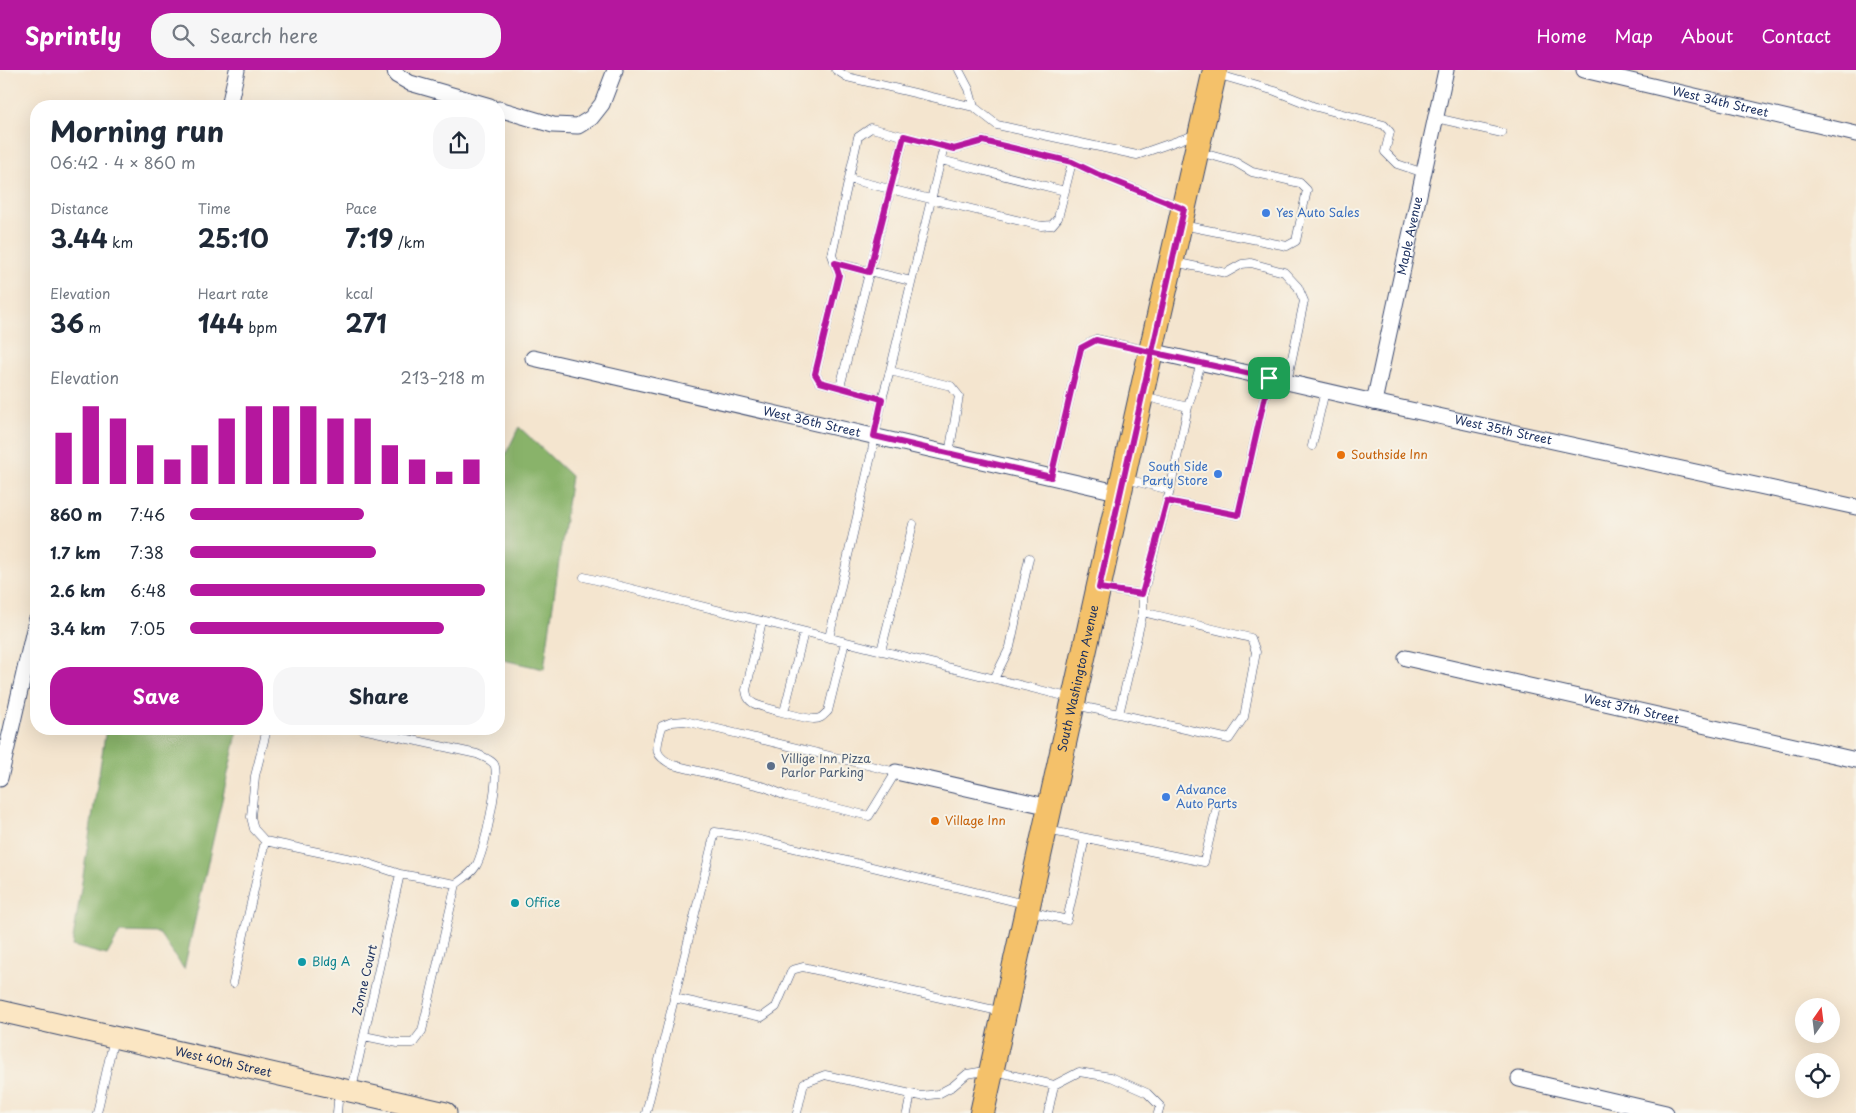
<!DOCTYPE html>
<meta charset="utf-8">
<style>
body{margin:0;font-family:"Playpen Sans",sans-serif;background:#f6f6f7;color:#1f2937;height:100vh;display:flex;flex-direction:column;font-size:19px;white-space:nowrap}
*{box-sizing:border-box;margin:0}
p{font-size:16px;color:#747a83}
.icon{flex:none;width:28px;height:28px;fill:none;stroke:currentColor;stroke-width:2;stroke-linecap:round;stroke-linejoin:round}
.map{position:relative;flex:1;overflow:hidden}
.drawer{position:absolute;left:30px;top:30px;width:475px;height:635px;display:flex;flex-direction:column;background:#fff;border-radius:20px;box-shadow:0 5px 20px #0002}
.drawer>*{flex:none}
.needle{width:32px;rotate:14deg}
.buttons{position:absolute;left:1795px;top:928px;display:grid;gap:10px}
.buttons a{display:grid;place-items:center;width:45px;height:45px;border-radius:50%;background:#fff;box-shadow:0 5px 20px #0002;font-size:25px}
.pin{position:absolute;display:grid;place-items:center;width:42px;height:42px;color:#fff;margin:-21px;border-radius:10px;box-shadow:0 2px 8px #0006}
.round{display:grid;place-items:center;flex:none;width:52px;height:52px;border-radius:20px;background:#f6f6f7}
.overview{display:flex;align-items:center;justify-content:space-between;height:85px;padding:0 20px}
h1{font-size:28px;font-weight:700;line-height:38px}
.stats{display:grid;grid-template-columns:repeat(3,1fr);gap:8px;height:85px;padding:5px 20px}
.stats div{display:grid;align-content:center}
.stats b{font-size:25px;font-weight:700}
.stats small{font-size:14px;font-weight:400}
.stats p{font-size:14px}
.chart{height:140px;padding:10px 20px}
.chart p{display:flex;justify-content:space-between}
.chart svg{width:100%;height:90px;margin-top:5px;stroke:#b5179e;stroke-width:6}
.action{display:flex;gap:10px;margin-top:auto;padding:10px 20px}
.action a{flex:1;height:58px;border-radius:20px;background:#b5179e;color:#fff;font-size:20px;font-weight:700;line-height:58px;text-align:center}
.action a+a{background:#f6f6f7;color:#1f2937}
ul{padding:0 20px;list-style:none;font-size:16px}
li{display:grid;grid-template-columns:80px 60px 1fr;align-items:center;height:38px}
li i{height:12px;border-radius:6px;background:#b5179e}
header{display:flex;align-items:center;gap:30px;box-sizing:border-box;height:70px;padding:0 25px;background:#b5179e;color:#fff}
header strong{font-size:24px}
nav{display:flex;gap:28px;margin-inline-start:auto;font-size:18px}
.search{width:350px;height:45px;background:#f6f6f7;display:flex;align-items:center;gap:12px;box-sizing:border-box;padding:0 18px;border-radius:20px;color:#747a83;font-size:19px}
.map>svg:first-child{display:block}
.forest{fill:#89b36b;stroke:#527164}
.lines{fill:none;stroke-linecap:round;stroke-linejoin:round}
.lane-casing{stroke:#3c4a6f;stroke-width:9}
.street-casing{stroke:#3c4a6f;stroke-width:17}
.secondary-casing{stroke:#3c4a6f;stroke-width:23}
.primary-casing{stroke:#3c4a6f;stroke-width:26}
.lane{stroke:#fff;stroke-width:8}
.street{stroke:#fff;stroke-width:15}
.secondary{stroke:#fbe6c3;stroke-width:21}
.primary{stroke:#f4c16a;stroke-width:24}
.route-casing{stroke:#fff;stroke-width:10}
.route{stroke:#b5179e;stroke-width:6}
.shop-dot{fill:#3f7fe0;stroke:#f7f3e8;stroke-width:2}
.food-dot{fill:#e8710a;stroke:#f7f3e8;stroke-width:2}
.service-dot{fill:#5c6f8a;stroke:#f7f3e8;stroke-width:2}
.culture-dot{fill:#0f9aa8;stroke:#f7f3e8;stroke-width:2}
.labels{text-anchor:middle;stroke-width:4;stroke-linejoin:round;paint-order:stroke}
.street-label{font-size:12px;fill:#1b2f5e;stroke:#f7f3e8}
.shop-label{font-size:12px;fill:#366cbe;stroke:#f7f3e8;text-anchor:start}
.food-label{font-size:12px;fill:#c56008;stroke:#f7f3e8;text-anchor:start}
.service-label{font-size:12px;fill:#4e5e75;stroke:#f7f3e8;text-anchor:start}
.culture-label{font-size:12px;fill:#0d838f;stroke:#f7f3e8;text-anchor:start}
</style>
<header>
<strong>Sprintly</strong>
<div class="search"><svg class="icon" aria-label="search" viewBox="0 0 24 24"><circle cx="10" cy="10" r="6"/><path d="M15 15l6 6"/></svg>Search here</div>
<nav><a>Home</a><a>Map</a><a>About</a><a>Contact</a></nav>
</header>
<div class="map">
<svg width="1856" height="1043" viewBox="0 0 1856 1043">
<rect width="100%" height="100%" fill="#f7f3e8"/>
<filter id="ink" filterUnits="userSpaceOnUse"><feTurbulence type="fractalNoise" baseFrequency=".02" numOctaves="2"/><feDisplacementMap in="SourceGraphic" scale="10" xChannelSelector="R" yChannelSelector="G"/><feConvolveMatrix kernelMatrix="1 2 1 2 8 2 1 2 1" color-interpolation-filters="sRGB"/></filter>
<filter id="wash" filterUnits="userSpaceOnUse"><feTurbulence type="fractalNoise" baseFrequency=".0096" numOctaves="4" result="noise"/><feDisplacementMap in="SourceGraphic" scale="20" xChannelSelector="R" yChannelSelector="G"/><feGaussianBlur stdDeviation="1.12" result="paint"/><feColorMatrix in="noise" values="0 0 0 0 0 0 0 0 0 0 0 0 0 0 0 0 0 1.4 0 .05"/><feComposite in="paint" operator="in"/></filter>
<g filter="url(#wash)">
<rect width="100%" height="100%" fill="#f4e5cf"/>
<path class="forest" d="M519 357 571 406 544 599 499 589V398Z
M106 659H238L184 899 159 863 120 862 107 885 72 876Z"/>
</g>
<g filter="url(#ink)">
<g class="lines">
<g class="lane-casing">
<path id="lane" d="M836 0 847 7 974 37 969 19 959 0
M1216 4 1275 21 1313 36 1384 55 1390 62 1385 82 1397 94 1424 103
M974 37 997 55 1137 85 1197 64
M1436 48 1502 63
M941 90 1065 121
M849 109 1041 156 1052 155 1058 148 1072 92
M1182 155 1287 176 1296 171 1307 120 1300 113 1252 102 1235 92 1199 82
M1174 192 1226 203 1242 194 1251 193 1284 202 1298 217 1304 231 1287 312
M835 193 911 211
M890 301 944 76
M840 317 904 66
M1143 326 1188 337
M882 329 890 301 951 316 959 326 949 384
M1312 376 1325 321
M1051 407 1081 278 1096 269 1148 281
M1126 409 1170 420 1143 524
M1170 420 1188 337 1201 293
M1167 431 1238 445 1269 308
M584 507 1072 628
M762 551 746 620C747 626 748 630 753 633 759 637 808 649 814 649 821 649 823 646 828 641L845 572
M829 568 871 386 882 329 820 312 815 304 839 205 832 185 858 67 871 58 954 79 983 71 1072 92 1097 104 1182 138
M881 581 913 454
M994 609 1010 577 1029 488
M1074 635 1119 644 1143 542V524L1101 519
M784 642 804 562
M1119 644 1229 669 1244 647 1256 582 1251 568 1143 542
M685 651 896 702 869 746 786 726 765 717 673 695C651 684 657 678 662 656L672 652Z
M267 659 255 706 251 747 254 759 265 771 361 791 400 804 456 814C463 809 471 804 476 796 484 783 501 705 494 694 490 689 483 687 477 684L362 659
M1047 760 1204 792 1216 741
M1029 841 1067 850 1085 768
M233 913 265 771
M674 928 762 947 776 937 792 900 803 897 1003 942
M364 966 398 973H413L422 961 456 814
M352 1019 400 804
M97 1043 114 968
M337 1043 339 1020
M646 1043 715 762 744 766 1025 834
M797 1043 804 1013 825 1005 911 1024
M907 1043 911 1024 921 1026 938 1024 953 1016 967 1004 991 1000 1054 1015 1079 1002 1111 1007 1147 1023 1160 1036 1158 1043
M1048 1043 1054 1015"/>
</g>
<g class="street-casing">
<g id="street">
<path d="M395 0 396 5 410 13 490 36"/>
<path id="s1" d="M1584 0 1856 64"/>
<path d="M229 36 237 0"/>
<path d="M499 39 553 55 578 56 591 48 602 34 615 0"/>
<path id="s2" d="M1151 281 1374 332 1856 437"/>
<path id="s3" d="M533 288 1121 423"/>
<path id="s4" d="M1374 332 1446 0"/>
<path id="s5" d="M1406 588 1856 690"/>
<path d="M896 702 1050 737"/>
<path d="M0 708 36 551"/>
<path d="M1519 1009 1666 1043"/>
</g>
</g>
<g class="secondary-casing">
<g id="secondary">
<path id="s6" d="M0 941 446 1043"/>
</g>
</g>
<g class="primary-casing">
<g id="primary">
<path id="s7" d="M982 1043 1151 281 1215 0"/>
</g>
</g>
<use href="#lane" class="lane"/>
<use href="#street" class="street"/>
<use href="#secondary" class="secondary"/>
<use href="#primary" class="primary"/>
</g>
</g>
<g class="lines" filter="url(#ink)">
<g class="route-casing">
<path id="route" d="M1269 308 1096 270 1081 278 1051 407 874 366 882 329 820 312 815 304 839 205 835 193 869 202 904 66 954 79 983 71 1072 92 1097 104 1184 139 1099 518 1142 524 1167 431 1238 445 1269 308"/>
</g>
<use href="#route" class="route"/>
</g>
<g class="shop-dot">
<circle cx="1266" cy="143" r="5"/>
<circle cx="1218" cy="404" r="5"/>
<circle cx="1166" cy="727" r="5"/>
</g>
<g class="food-dot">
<circle cx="1341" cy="385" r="5"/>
<circle cx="935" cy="751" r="5"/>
</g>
<circle class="service-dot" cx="771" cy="696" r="5"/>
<g class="culture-dot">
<circle cx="515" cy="833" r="5"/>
<circle cx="302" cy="892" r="5"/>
</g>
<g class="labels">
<g class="street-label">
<text dy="4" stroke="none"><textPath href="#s1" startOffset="140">West 34th Street</textPath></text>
<text dy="4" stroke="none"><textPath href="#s4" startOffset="170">Maple Avenue</textPath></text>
<text dy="4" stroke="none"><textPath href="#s3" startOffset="286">West 36th Street</textPath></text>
<text dy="4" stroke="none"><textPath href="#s2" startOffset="361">West 35th Street</textPath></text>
<text dy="4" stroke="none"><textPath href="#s7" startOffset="445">South Washington Avenue</textPath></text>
<text dy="4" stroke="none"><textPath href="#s5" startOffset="231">West 37th Street</textPath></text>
<text transform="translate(365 910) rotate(-77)" y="4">Zonne Court</text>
<text dy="4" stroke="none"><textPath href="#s6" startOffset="229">West 40th Street</textPath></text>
</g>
<g class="shop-label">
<text x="1276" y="147">Yes Auto Sales</text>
<text x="1208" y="401" text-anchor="end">South Side<tspan x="1208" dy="14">Party Store</tspan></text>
<text x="1176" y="724">Advance<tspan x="1176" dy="14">Auto Parts</tspan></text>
</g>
<g class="food-label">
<text x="1351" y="389">Southside Inn</text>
<text x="945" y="755">Village Inn</text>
</g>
<g class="service-label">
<text x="781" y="693">Villige Inn Pizza<tspan x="781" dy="14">Parlor Parking</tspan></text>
</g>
<g class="culture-label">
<text x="525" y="837">Office</text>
<text x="312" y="896">Bldg A</text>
</g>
</g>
</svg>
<div class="buttons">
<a><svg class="needle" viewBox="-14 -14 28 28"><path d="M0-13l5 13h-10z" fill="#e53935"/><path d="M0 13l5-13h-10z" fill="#747a83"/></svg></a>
<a><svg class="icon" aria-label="locate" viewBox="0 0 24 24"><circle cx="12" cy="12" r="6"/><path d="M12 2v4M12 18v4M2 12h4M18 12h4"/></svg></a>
</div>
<div class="pin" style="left:1269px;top:308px;background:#1e9e55"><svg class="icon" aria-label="arrive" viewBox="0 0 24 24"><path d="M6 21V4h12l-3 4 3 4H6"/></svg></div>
<section class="drawer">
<div class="overview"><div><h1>Morning run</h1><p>06:42 · 4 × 860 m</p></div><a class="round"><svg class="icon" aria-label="share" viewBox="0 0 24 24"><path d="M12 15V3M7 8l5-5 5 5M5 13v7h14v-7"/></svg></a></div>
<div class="stats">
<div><p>Distance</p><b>3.44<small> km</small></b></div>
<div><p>Time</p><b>25:10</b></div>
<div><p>Pace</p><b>7:19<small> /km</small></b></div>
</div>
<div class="stats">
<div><p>Elevation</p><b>36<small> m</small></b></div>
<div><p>Heart rate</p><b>144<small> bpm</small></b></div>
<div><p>kcal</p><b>271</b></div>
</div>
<div class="chart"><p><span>Elevation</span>213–218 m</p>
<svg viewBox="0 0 160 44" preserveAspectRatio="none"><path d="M5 44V19M15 44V6M25 44V12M35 44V25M45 44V32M55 44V25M65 44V12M75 44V6M85 44V6M95 44V6M105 44V12M115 44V12M125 44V25M135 44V32M145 44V38M155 44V32"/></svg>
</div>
<ul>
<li><b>860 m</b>7:46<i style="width:59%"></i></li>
<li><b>1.7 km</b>7:38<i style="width:63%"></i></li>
<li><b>2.6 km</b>6:48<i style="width:100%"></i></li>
<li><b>3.4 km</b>7:05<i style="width:86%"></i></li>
</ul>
<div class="action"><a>Save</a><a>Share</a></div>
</section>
</div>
